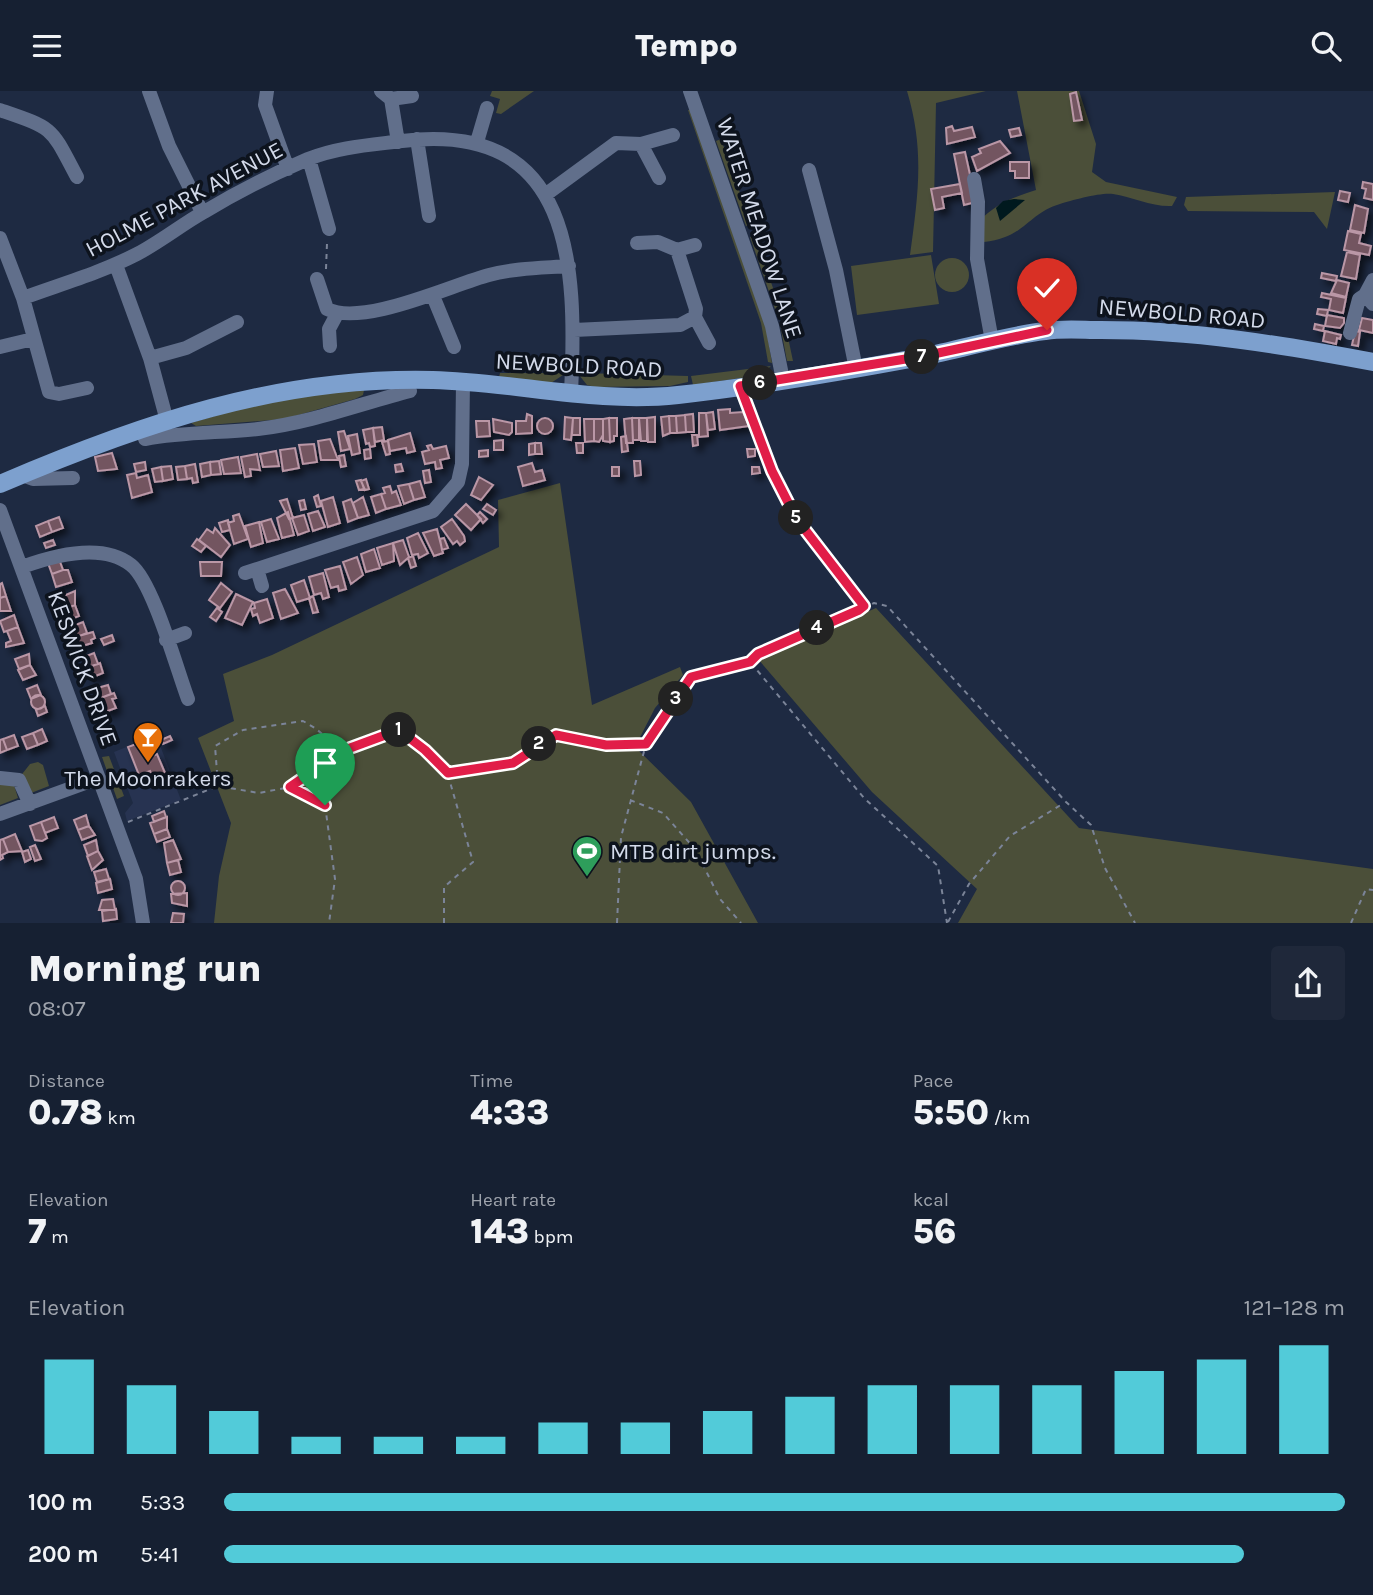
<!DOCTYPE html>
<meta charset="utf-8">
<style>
body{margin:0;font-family:Karla,sans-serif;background:#1f283a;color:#f1f3f6;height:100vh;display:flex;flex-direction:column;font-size:26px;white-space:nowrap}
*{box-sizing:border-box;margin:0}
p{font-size:23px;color:#9ea3ac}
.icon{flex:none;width:38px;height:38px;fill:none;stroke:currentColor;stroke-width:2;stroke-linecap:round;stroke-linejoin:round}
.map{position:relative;height:832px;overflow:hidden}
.panel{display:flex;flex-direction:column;background:#162032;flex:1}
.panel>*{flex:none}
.pin{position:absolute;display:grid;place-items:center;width:60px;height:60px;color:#fff;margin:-72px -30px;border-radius:50% 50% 50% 0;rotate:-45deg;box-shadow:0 0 7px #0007}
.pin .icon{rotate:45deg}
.km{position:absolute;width:35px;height:35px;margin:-18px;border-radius:50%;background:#222;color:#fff;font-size:19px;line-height:35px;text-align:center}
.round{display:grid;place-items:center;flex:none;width:74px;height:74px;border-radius:7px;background:#1f283a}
.head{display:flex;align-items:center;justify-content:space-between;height:119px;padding:0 28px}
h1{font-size:38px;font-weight:800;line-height:52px}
.stats{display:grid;grid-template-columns:repeat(3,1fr);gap:10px;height:119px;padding:7px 28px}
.stats div{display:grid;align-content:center}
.stats b{font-size:35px;font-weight:800}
.stats small{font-size:19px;font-weight:400}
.stats p{font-size:19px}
.chart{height:196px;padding:14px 28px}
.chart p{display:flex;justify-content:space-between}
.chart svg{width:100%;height:126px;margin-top:7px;stroke:#52cbd9;stroke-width:6}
ul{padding:0 28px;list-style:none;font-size:23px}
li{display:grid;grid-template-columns:112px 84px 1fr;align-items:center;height:52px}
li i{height:18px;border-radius:9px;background:#52cbd9}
header{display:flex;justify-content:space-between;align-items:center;height:91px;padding:0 28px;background:#162032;font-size:32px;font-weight:800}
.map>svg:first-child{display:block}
.built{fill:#273351}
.green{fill:#4b4f39}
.water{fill:#00191e}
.building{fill:#735461;stroke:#ba97a6;stroke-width:2;filter:url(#shadow)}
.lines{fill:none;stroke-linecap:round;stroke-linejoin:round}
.path{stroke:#7b8498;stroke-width:2;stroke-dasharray:5 5;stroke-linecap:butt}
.minor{stroke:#616f8b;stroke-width:14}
.major{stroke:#7da0ce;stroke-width:18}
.route-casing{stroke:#fff;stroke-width:14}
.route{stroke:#e11d48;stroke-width:9}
.labels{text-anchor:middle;stroke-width:7;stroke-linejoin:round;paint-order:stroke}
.street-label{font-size:23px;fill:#d3daea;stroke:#0d131d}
.poi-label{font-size:23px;fill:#d3daea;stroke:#0d131d}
</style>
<header><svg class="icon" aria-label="menu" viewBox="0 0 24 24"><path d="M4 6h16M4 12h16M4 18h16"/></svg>Tempo<svg class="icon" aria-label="search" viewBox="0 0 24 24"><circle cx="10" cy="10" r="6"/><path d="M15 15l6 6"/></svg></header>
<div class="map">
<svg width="1373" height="832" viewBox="0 0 1373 832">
<defs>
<filter id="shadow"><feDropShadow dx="5" dy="5" stdDeviation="3.5" flood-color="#0009"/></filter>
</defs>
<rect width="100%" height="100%" fill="#1e2a42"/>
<path class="built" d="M156 644 181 709 127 730 125 722 133 712 114 661Z"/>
<path class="green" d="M492 0H534L501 23 496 22 500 8 490 5Z
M907 0H986L936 12 933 161 910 164C918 104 925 60 907 0Z
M1017 0H1079L1096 53 1092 81 1106 91 1177 106 1172 115C1152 116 1132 106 1113 103 1102 101 1072 109 1060 113 1028 122 1025 147 984 151L979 130C997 112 1012 107 1036 99Z
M693 18 764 224 772 272 768 271 761 232 688 19Z
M721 48 751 133 746 135 716 50Z
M1335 101 1327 138 1314 121 1188 120 1184 114 1186 106Z
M755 145 781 220 776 221 750 146Z
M931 164 939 213 857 224 851 175Z
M935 184a17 17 0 1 1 34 0a17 17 0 1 1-34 0Z
M785 232 793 270H787L780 233Z
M771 275 761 284 693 294 691 285Z
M500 282H561L563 284 551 292 499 286Z
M582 282 688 285V291L670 295 595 296 587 294 579 284Z
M364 299 363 304 355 308 284 328 196 335 191 332 272 308Z
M560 392 592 614 680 576 683 584 655 617 635 656 691 711 758 832H214L219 785 231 732 198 647 234 630 223 583 272 564 499 456 498 409Z
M876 517 1079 737 1373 778V832H958L977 798 872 701 758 568Z
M109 665 124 705 117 708 102 666Z
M38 671 43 674 49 695 31 702 19 687 30 673Z
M0 692 14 694 18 707 0 714Z"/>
<path class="water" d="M1014 108 1025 109 1000 130 996 117 1003 110Z"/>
<path class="building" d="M1076 1 1082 29 1074 30 1070 3Z
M952 35 954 40 972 36 975 46 947 53 946 37Z
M1019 37 1021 44 1011 46 1009 39Z
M1000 50 1010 62 977 80 972 66 981 62 979 58Z
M965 61 976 111 964 114 954 63Z
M1010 71H1029V87H1015V80H1010Z
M1363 91 1373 93V109L1364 107 1366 98 1362 97Z
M960 93 962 102 942 106 944 117 935 119 931 98Z
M1340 100 1350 102 1348 111 1338 109Z
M1355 114 1368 118 1364 142 1350 139Z
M1348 140 1361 143 1359 152 1371 155 1369 164 1344 159Z
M1347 161 1360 164 1356 188 1341 185Z
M1322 182 1337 185 1336 190 1321 187Z
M1337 189 1349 192 1346 206 1331 202Z
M1322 202 1346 207 1343 222 1329 219 1331 208 1321 206Z
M1318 218 1328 219 1327 225 1317 223Z
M1327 224 1344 227V232L1340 237 1325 235Z
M1362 227 1373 229V242L1359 239Z
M1315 233 1324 235 1323 240 1314 238Z
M1325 240 1341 244 1340 248 1337 247 1336 253 1323 250Z
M1355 240 1360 241 1358 255 1352 254Z
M730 318V322L743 321 749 335 720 339 718 319Z
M713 321 715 338 708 339 706 322Z
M699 322H706L708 345 699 346Z
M527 323 532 325V342L516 343V330H526Z
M693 323 694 341H686L685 324Z
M685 324 686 341 677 342 676 325Z
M669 325H676L677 342H670Z
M669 325 670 342 663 345 661 326Z
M565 326 573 327 571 349 564 348Z
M655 326V351H648L647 327Z
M537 335a8 8 0 1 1 16 0a8 8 0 1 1-16 0Z
M573 327H580V344H572Z
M609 327H617V345H614V350L610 351Z
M609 327 610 351 603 350V328Z
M632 327H639V349H633Z
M632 327 633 352H626L624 328Z
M639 327H647V350H641Z
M493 328 512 332V341L509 344 494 341Z
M584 328H594V350L585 351Z
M594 328H603V344L599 351 594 350Z
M476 330H489L490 345 477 346Z
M382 336 384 349 375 351 373 337Z
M373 337 375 355 370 356 369 352 366 353 363 339Z
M344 340 350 358 341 360 338 341Z
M410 342 415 360 407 362 406 357 390 360 388 349Z
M357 343 360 362 352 364 348 345Z
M692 344H697L698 354 693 355Z
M626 345 628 360 622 361 621 346Z
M330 348 338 369H321L318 350Z
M503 349V359H494V350Z
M388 350 390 363 386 364 382 351Z
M535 352H541L542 363H535Z
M535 352V363L529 364V353Z
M576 352H583V362H577Z
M314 353 317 371 303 373 299 354Z
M431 354 433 358 446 355 449 367 440 369 442 377 436 378 435 371 425 373 422 361 429 359 427 355Z
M295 357 299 377 283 380 280 359Z
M370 358 371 367 365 368 364 359Z
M747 358H755V365L748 366Z
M488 359V365L479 366V360Z
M276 360 279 375 263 376 260 363Z
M112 362 117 378 98 380 95 366Z
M257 363 260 379 250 378 251 385 245 386 241 366Z
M344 364 346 375 341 376 339 365Z
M238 366 241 382 224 383 221 369Z
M219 370 221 383 211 384 210 371Z
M634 370H640L641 384 635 385Z
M145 371 146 379 136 381 134 373Z
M210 371 211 384 202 386 200 373Z
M532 372 535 381 542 379 545 389 523 395 518 376Z
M195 373 198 391 193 392 192 387 187 388 185 375Z
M401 373 403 380 396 381 395 374Z
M171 375 173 388 163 390 161 376Z
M185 375 187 388 178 389 176 376Z
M161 376 163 390 155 391 152 378Z
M612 376H619V385H612Z
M752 376H759L760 382 752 383Z
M429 379 431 391 425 392 423 380Z
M136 382 137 387 148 384 152 401 132 407 127 384Z
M479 386 493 394 481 409 471 404Z
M366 388 369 398 365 399 361 390Z
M361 389 364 398 359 399 356 390Z
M420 390 425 406 414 409 409 393Z
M409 393 414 409 404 413 398 395Z
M390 395 392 402 396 400 401 414 386 418 381 403 385 402 383 397Z
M381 403 386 418 376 422 371 406Z
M318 404 321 415 317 416 314 406Z
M333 406 340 432 328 436 321 410Z
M363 406 369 424 358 427 353 412Z
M287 408 293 427 289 428 280 410Z
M351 408 358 427 348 431 343 411Z
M304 409 306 418 301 419 299 410Z
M466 413 481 428 471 439 455 424Z
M487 413 496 419 493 424 483 418Z
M318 420 325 436 313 440 308 423Z
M288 421 294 444 282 447 277 427Z
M480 421 487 428 483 432 477 424Z
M239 423 248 448 234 453 228 432 234 430 233 425Z
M304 424 309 440 298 444 292 427Z
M59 426 63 437 52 441 48 430Z
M271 428 279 448 267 451 261 431Z
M452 428 464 445 465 450 460 454 457 450 453 453 441 436Z
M228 429 230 439 222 441 219 432Z
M48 430 52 441 40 446 36 435Z
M259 431 263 452 251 456 245 435Z
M215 437 230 454 221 466 199 449 207 438 213 442Z
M437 438 443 462 434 465 423 442Z
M418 442 428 462 419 467 418 463 412 464 407 447Z
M444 447 448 457 442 459 440 448Z
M197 448 206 455 201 461 192 455Z
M53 449 55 454 46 457 44 452Z
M403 449 409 466 400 474 393 452Z
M393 452 394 470 382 474 377 457Z
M374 458 380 477 366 481 361 463Z
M413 465 416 475 411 477 408 467Z
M357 466 363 484 351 493 343 471Z
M59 468 63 479 52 483 48 472Z
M200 471H222L221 485H201Z
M340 475 346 498 339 500 338 495 331 497 325 479Z
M63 479H68L72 491 56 496 52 483Z
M323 482 329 506 323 508 321 502 314 504 309 486Z
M304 489 310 507 297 511 291 494Z
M2 492 6 505 0 507V493Z
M221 492 232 501 220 517 209 509Z
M285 498 298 522 281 528 273 502Z
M75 500V514L65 518 61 506Z
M236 503 253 511 242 534 225 527Z
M6 505 11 520H0V507Z
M313 505 318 521 313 522 309 507Z
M267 508 273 527 260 532 257 523 253 525 251 518 255 517 254 512Z
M75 514 79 525 69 529 65 518Z
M217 517 222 521 216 530 210 526Z
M14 524 18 536 4 541 0 530Z
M83 531 87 542 77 546 73 535Z
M18 536 24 552 6 556V552L11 550 7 540Z
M93 541 95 547 91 549 92 552 79 556 75 546Z
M112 544 114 550 104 554 101 548Z
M94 562 98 573 88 576 84 566Z
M29 563 30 574 19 578 15 568Z
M100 572 103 582 91 587 87 577Z
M30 574 36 584 23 589 18 579Z
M37 594 41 604 31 608 27 598Z
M108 594 111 603 98 608 94 598Z
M114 602 116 607 112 608 116 617 105 621 98 608Z
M31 611a7 7 0 1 1 14 0a7 7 0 1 1-14 0Z
M45 615 47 621 38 625 36 619Z
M42 638 47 650 38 654 33 642Z
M33 642 38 654 27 658 22 646Z
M14 644 18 655 7 659 3 648Z
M170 645 172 649 163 653 161 649Z
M3 648 7 659 0 662V649Z
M144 650 150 666 157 663 165 682 153 687 150 680 139 684 128 656Z
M164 720 166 726 154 731 152 725Z
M86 724 89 735 78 739 74 729Z
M54 726 58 737 45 742 41 731Z
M167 726V738L154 743 150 732Z
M41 731 47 747 42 750 35 749 30 735Z
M89 735 95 744 82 749 78 739Z
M167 738 170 746 157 751 154 743Z
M15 743 22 760 8 761 3 748Z
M3 748 8 761 2 764 3 767 0 769V749Z
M96 749 98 760 88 765 84 754Z
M173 749 181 768 167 772 164 752Z
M35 754 41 768 35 770 30 756Z
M28 759 31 768 25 771 22 761Z
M98 760 103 769 92 779 87 765Z
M178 769 181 781 170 784 167 772Z
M106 778 109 788 97 791 94 781Z
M110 788 112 798 98 802 96 792Z
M171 797a7 7 0 1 1 14 0a7 7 0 1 1-14 0Z
M187 802V815L172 812 171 803Z
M113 808 115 819H99L102 809Z
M116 818 117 828 103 830 102 820Z
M173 822 184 823 183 832H171Z"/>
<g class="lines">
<path class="path" d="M326 178 327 152
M744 310 772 380 796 427 864 515
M751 572 864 707 938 775 947 832
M218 694 215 655 243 639 303 630 315 637 341 659
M290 696 342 660 399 639 425 659 448 683 513 672 556 644 606 654 644 653
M630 709 663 722 695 758 720 808 741 832
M128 731 218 695 259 702 290 696 325 714 335 788 329 832
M948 831 969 793 1010 745 1064 712
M444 832V796L473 771 448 684
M617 832 621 746 646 653 691 586 750 571 758 563 874 512 887 515 1066 711 1091 734 1105 777 1135 832
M1351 832 1366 798 1373 799"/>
<path class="minor" d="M149 0 169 55 202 121
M267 0 265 14 288 78
M381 0 391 8 412 5
M690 0 772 235 783 289
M391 8 398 51
M0 19C55 38 50 35 77 86
M417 48 429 125
M477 51 487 17
M641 53 659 87
M309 68 329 138
M809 79 836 179 856 278
M974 88 978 111 977 168 992 250
M545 104 616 52 641 53 673 44
M0 147 23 207C61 193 100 182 137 163 160 151 181 134 204 121 237 101 273 83 308 68 338 56 370 54 402 50 574 29 577 175 571 302
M637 152 658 151 677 159 695 154
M677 159 696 218 695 226 709 252
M116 174 150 267 167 330
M317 188 327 218C363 236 451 194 489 184 515 177 542 177 569 175
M1365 204 1373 189
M433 205 454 256
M23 207 49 301 59 303 87 297
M574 239 680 234 695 226
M1350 242 1359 208 1365 204 1373 213
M330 255 329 238 337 223
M0 256 33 248
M150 267 186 257 237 231
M145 348C183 341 220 342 258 338 310 332 360 313 410 300
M22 384 33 388 73 387
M0 419 136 788 143 832
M22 476C52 465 102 451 131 474 153 491 177 579 188 608
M257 478 262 495
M245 482 433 420 458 391 462 373 463 290
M166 549 185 542
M0 687 19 689 30 713
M0 723 99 687"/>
<path class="major" d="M0 393C140 333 279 285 433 289 515 291 596 313 678 304 760 295 841 281 921 266 963 258 1003 245 1045 240 1063 237 1083 239 1101 239 1193 239 1283 254 1373 271"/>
</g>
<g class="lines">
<g class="route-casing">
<path id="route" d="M325 714 290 696 342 660 399 639 425 659 448 682 513 672 556 644 606 654 646 653 691 586 750 571 758 563 859 519 864 515 796 427 772 380 740 295 924 265 1047 239"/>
</g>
<use href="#route" class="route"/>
</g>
<defs>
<g id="bar-pin" transform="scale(1.575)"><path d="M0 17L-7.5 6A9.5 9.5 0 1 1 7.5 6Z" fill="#e8710a" stroke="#0d131d"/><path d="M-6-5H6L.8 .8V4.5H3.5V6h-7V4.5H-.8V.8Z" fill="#fff"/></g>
<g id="stadium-pin" transform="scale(1.575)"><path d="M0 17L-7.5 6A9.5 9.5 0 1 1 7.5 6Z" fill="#2e9e5b" stroke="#0d131d"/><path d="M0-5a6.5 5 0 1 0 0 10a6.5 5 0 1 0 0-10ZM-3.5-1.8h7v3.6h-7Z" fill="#fff"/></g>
</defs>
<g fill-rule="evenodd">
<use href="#bar-pin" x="148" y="646"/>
<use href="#stadium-pin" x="587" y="760"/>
</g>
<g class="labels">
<g class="street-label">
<text transform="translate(184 108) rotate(-28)" y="8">HOLME PARK AVENUE</text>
<text transform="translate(760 137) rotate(72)" y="8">WATER MEADOW LANE</text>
<text transform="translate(1182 222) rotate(5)" y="8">NEWBOLD ROAD</text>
<text transform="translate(579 274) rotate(3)" y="8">NEWBOLD ROAD</text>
<text transform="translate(83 577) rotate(70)" y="8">KESWICK DRIVE</text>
</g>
<g class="poi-label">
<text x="148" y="695">The Moonrakers</text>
<text x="610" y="768" text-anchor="start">MTB dirt jumps.</text>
</g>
</g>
</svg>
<div class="pin" style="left:325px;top:714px;background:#1e9e55"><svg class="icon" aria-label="arrive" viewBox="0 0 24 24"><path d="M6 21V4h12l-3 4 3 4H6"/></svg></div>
<div class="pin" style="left:1047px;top:239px;background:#d93025"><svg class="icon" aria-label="check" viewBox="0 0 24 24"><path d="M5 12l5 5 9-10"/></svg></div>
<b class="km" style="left:399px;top:639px">1</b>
<b class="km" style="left:539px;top:653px">2</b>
<b class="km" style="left:676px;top:608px">3</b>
<b class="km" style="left:817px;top:537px">4</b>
<b class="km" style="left:796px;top:427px">5</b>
<b class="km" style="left:760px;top:292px">6</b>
<b class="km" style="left:922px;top:266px">7</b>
</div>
<section class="panel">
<div class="head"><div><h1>Morning run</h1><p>08:07</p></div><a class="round"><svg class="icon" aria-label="share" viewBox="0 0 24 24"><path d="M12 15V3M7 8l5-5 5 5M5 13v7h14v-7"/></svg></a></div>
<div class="stats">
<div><p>Distance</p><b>0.78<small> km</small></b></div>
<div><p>Time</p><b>4:33</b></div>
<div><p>Pace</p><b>5:50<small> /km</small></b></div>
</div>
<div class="stats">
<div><p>Elevation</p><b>7<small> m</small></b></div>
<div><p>Heart rate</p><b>143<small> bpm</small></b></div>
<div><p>kcal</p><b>56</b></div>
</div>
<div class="chart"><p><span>Elevation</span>121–128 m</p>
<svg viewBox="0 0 160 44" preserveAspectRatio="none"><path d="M5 44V11M15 44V20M25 44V29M35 44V38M45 44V38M55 44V38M65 44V33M75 44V33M85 44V29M95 44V24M105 44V20M115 44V20M125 44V20M135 44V15M145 44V11M155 44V6"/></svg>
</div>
<ul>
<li><b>100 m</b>5:33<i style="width:100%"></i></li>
<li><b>200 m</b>5:41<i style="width:91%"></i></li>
</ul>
</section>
